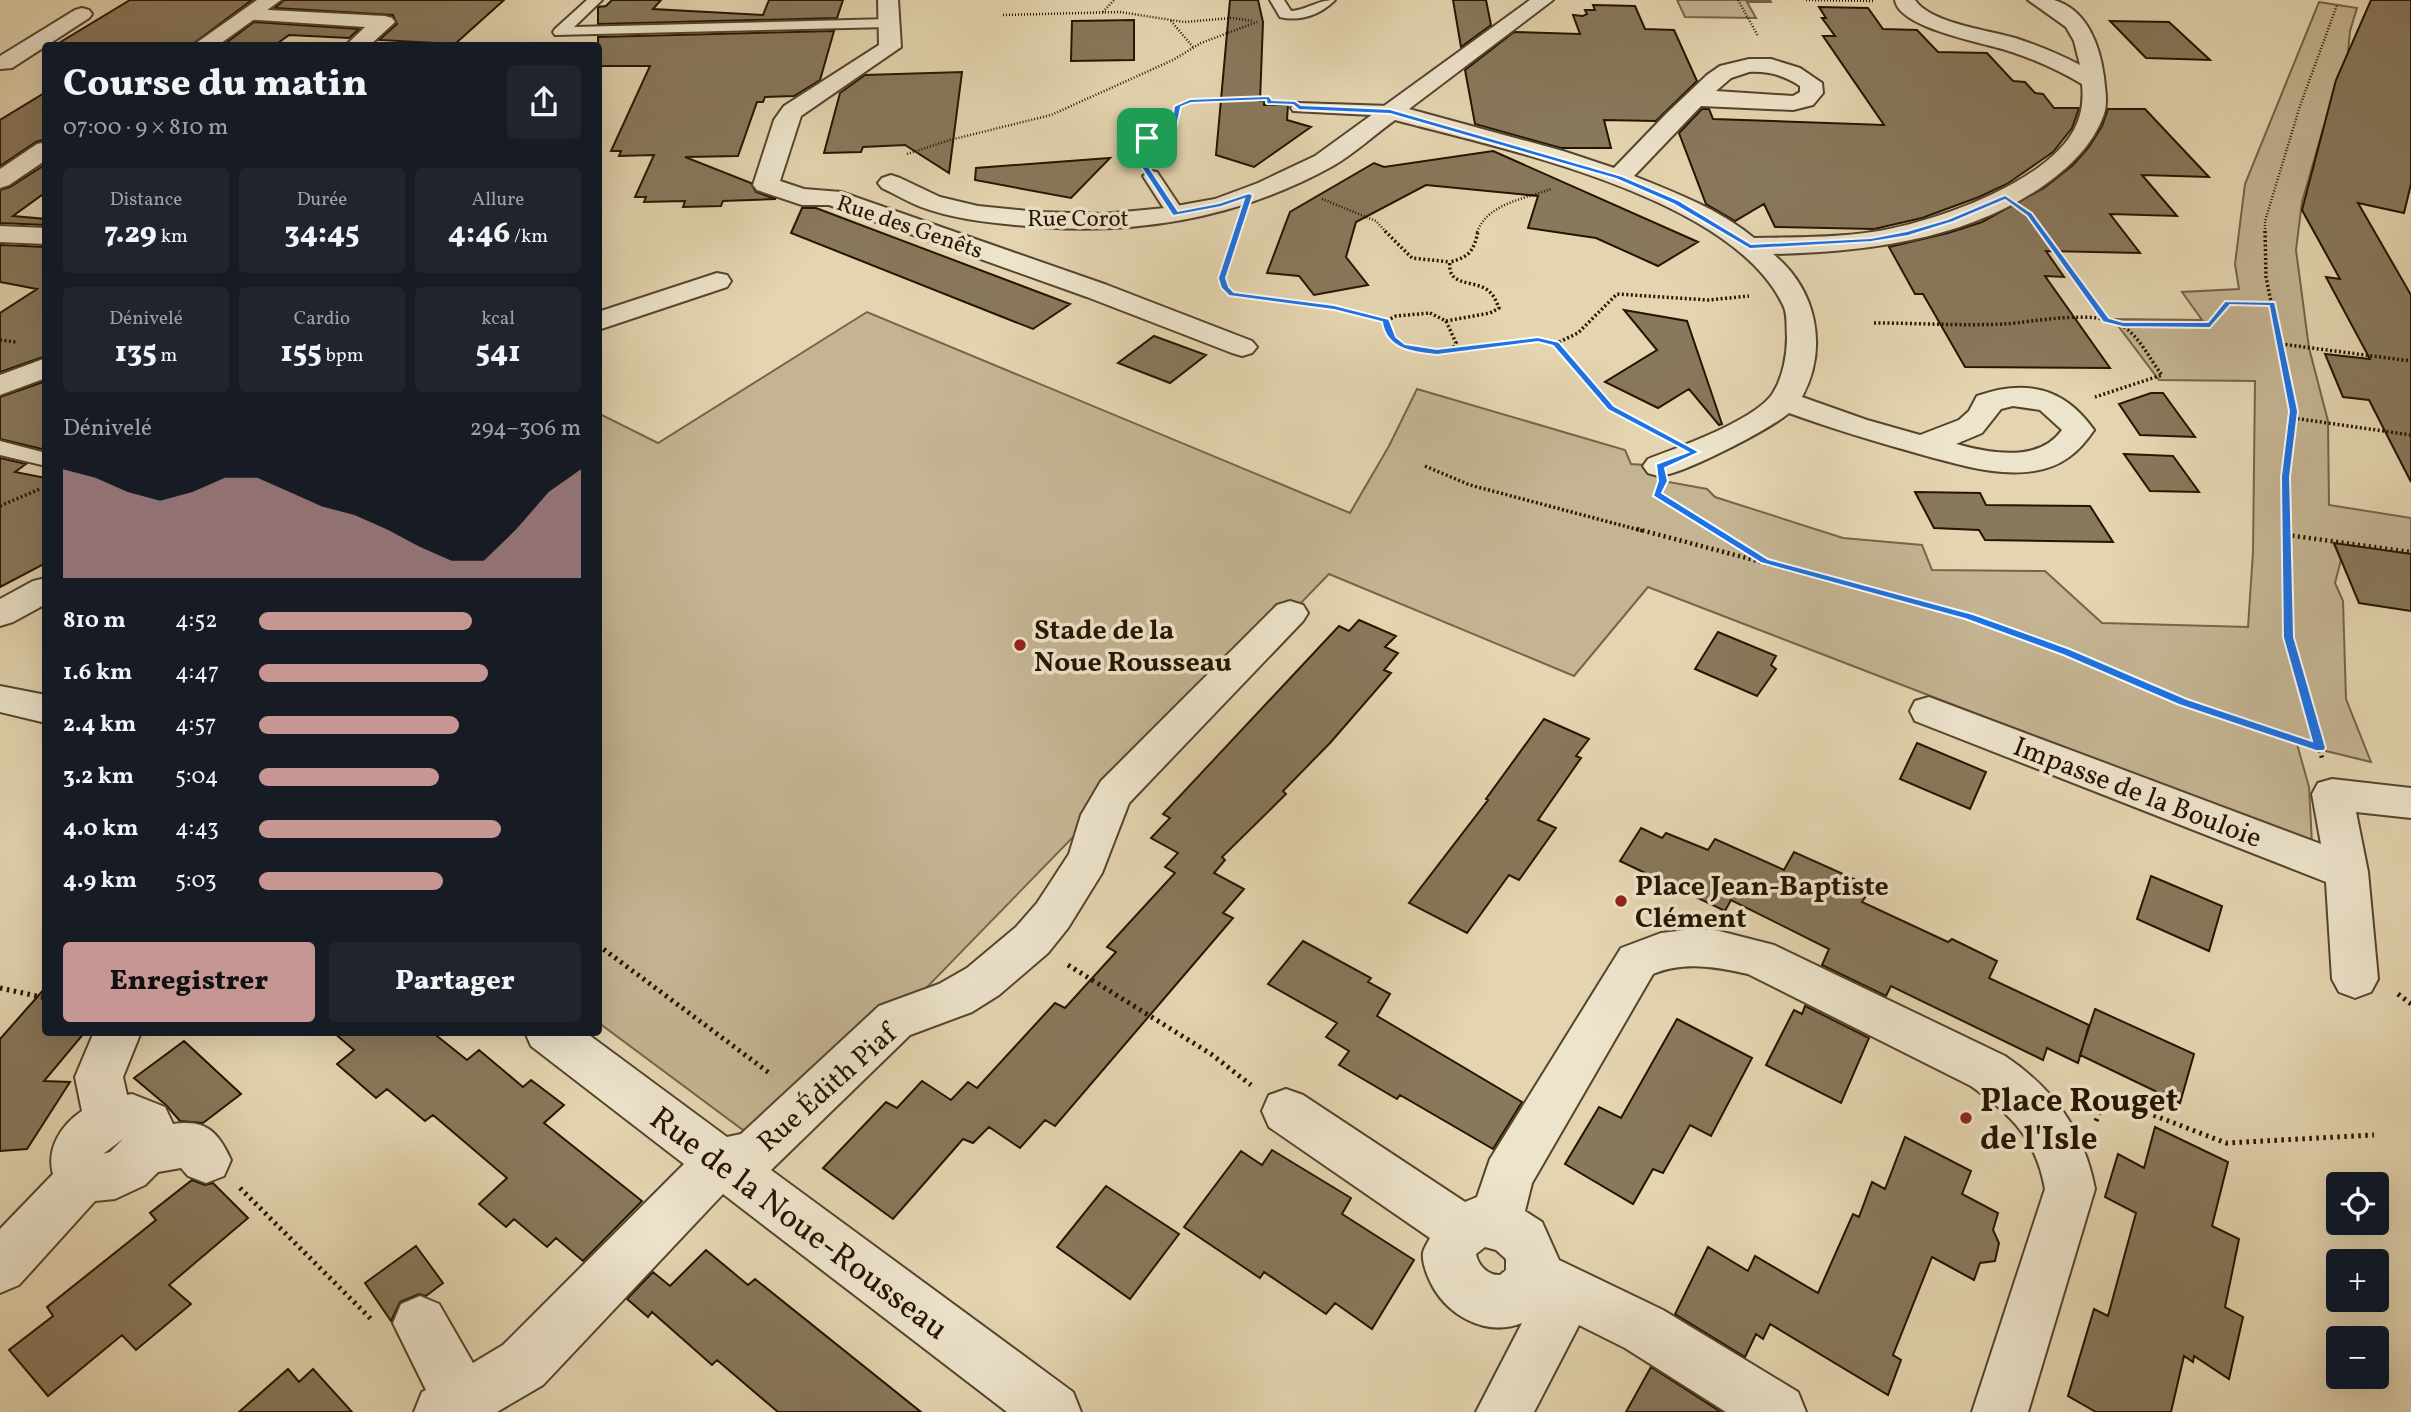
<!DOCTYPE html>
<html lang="fr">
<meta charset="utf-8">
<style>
body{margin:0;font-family:Vollkorn,serif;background:#20242c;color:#f1f3f6;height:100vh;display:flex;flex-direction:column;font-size:26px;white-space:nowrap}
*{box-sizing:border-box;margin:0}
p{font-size:23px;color:#9ea1a6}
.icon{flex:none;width:38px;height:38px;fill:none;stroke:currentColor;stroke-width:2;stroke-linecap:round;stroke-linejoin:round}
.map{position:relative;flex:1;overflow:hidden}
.details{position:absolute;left:42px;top:42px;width:560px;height:994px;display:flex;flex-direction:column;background:#171b24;border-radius:7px;box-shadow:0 7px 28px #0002}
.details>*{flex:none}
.tools{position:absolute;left:2326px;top:1172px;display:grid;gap:14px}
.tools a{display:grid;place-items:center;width:63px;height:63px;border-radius:7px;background:#171b24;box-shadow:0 7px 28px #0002;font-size:35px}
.pin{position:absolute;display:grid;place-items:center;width:60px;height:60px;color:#fff;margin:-30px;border-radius:14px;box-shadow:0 4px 10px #0006}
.round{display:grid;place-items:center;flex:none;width:74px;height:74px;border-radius:7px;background:#20242c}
.head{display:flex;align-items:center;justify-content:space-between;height:119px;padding:0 21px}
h1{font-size:38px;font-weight:800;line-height:52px}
.metrics{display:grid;grid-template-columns:repeat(3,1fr);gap:10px;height:119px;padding:7px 21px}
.metrics div{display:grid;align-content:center;border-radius:7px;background:#20242c;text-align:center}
.metrics b{font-size:30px;font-weight:800}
.metrics small{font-size:19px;font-weight:400}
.metrics p{font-size:19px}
.chart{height:196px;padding:14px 21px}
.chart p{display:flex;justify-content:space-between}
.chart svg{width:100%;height:126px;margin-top:7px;fill:#c59692;opacity:.7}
.primary-button{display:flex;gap:14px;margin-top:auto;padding:14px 21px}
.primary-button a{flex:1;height:80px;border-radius:7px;background:#c59692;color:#111;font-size:28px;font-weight:800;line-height:80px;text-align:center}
.primary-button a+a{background:#20242c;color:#f1f3f6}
ul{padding:0 21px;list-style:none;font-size:23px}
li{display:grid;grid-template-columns:112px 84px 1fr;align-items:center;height:52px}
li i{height:18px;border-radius:9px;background:#c59692}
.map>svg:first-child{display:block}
.green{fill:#c4b492;stroke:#746449;stroke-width:2}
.building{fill:#88785c;stroke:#251400;stroke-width:2}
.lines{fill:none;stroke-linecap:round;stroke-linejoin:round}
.service-casing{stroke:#55442c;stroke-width:4}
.minor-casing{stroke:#55442c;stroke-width:4}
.tertiary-casing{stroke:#55442c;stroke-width:4}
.path-far3{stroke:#251400;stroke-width:2.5;stroke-dasharray:1 2;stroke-linecap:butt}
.path-far2{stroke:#251400;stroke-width:3.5;stroke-dasharray:2 2.5;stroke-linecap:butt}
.path-far1{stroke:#251400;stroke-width:4.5;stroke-dasharray:2 3.5;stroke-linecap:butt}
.path{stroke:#251400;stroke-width:5;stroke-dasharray:2.5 4.5;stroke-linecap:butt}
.service{fill:#ede4cc;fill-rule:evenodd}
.minor{fill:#ede4cc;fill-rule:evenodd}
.tertiary{fill:#ede4cc;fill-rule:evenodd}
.route{fill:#1a73e8;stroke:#fff;stroke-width:2;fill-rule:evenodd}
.poi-dot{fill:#8f2418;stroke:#ede4cc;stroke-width:2.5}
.labels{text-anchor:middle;stroke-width:7;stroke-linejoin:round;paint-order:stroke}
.far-street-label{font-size:23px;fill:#251400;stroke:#ede4cc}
.poi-label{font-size:28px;font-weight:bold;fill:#251400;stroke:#ede4cc;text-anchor:start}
.street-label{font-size:28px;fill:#251400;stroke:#ede4cc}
.near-poi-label{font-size:33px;font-weight:bold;fill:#251400;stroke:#ede4cc;text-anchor:start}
.near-street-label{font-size:33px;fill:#251400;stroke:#ede4cc}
</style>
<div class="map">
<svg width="2411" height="1412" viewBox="0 0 2411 1412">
<rect width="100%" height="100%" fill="#e4d5b0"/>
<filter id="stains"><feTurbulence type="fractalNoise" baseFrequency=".00286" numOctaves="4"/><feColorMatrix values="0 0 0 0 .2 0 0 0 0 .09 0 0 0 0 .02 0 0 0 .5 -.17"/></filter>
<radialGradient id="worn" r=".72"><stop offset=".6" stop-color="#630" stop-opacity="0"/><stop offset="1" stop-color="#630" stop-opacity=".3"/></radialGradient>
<path class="green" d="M1677 0H1770L1771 2H1747L1756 18 1685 17Z
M2319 2 2357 8 2350 31 2347 63 2323 129 2302 202 2296 250 2309 348 2328 421 2329 505 2411 518V554L2334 544 2341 560 2335 583 2343 601 2346 699 2371 762 2297 744 2309 787 2312 843 1648 587 1574 676 1329 574 895 1020 770 1120 743 1130 599 1023 598 413 658 443 867 312 1350 513 1389 446 1417 389 1625 450 1631 464 1659 466 1663 481 1707 489 1715 497 1843 538 1922 545 1932 570 2045 571 2102 623 2248 627 2253 552 2255 381 2159 380 2113 319 2202 320 2182 292 2239 289 2235 264 2245 184Z"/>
<path class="building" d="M130 0H252L190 46H54Z
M284 0H504L455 44 379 40 397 24 393 15 275 8Z
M612 0H661L653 9 763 15 769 0H843L837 18 598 24V7L606 6Z
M1230 0H1258L1263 22 1260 101H1264V105H1288L1287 120 1311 127 1254 167 1216 155Z
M1453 0H1486L1491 25 1461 47Z
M2371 0H2411V184L2404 213 2358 203 2411 295V482L2369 400 2343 397 2325 354 2370 359 2326 277 2340 279 2302 210 2336 80Z
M1593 5 1635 6 1645 29 1674 30 1697 81 1656 121 1604 120 1611 148H1561L1475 124 1465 70 1514 32 1580 34 1573 15 1583 16 1587 14 1585 10H1595Z
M1819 7 1868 8 1883 29 1917 30 1938 52 1987 53 2013 81 2025 82 2035 93 2043 94 2054 108H2079L2072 128 2053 152 2007 184 1979 197 1922 218 1874 229 1775 227 1764 204 1735 221 1706 204 1679 133 1702 109H1709L1713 119 1884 125 1823 36H1835L1822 18H1826Z
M1134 20V60L1071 61 1072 21Z
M2110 21 2169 22 2210 60 2146 58Z
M254 22 359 29 349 38 289 35 274 46H222Z
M834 31 820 80 794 96 765 97 763 102H757L738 156 685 157 751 183 756 192 776 199 723 201 721 206 683 207 685 201 644 202 646 197H635L654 155 619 156 621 151H611L650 66H598V37Z
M962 72 949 173 905 145 863 147 861 152 824 153 840 93 865 75Z
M46 92V139L36 142 0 166V120Z
M2108 109H2145L2209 177 2142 175 2177 216 2110 214 2140 253 2046 251 2064 277 2045 276 2110 368 1965 367 1923 294H1915L1889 247 1948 233 1982 222 2044 188 2073 165 2089 147 2102 126Z
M1493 151 1698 242 1658 266 1596 238 1528 228 1538 196 1426 185 1356 222 1346 257 1368 285 1314 295 1299 276 1267 273 1290 212 1374 163 1384 167Z
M1110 158 1071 198 975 180 976 168Z
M46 164V192L13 216 46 219V225L0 223V190L10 187Z
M802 208H816L1070 304 1033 329 791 233Z
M0 245 46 247V356L0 372V313L37 289 0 282Z
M1624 310 1687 321 1722 424 1719 425 1689 389 1658 408 1605 382 1657 350Z
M1154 336 1206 355 1170 383 1118 363Z
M46 381V450L0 439V397Z
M2151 393H2163L2195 437 2140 435 2119 404Z
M2124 454 2173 456 2199 492 2150 491Z
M0 458 26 464 15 472 46 478V563L0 587Z
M1915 492 1980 493 1986 505 2090 506 2113 542 1985 540 1979 530 1934 528Z
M2334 543 2411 554V611L2359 603Z
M1359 620 1396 636 1385 647 1398 653 1384 670 1391 673 1330 743 1283 791 1286 794 1222 857 1225 860 1214 873 1244 889 1223 913 1233 918 1055 1126 1045 1120 1020 1148 989 1127 973 1143 963 1139 893 1219 823 1168 886 1102 897 1108 922 1081 951 1100 968 1082 977 1088 1055 1003 1065 1008 1116 952 1107 947 1175 873 1165 867 1178 853 1151 838 1170 818 1163 814 1339 626 1349 631Z
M1718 632 1776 656 1771 665 1776 669 1757 696 1695 669Z
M1544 719 1589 739 1576 756 1581 758 1538 820 1556 828 1519 880 1509 875 1467 933 1409 903 1488 800 1486 799Z
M1917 743 1986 772 1970 809 1900 779Z
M1641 828 1662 838 1666 833 1708 850 1715 839 1784 870 1794 852 1872 887 1862 902 1948 942 1952 939 1997 961 1989 978 2089 1025 2078 1063 2047 1048 2043 1060 1891 986 1886 996 1822 965 1829 949 1731 900 1725 911 1620 861Z
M2151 876 2222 906 2209 951 2137 919Z
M1303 941 1371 978 1368 982 1390 994 1377 1016 1522 1102 1493 1149 1400 1095 1397 1099 1339 1065 1349 1051 1326 1037 1337 1023 1268 984Z
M46 987V1032H85L44 1081 70 1082 27 1149 0 1151V1039Z
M1805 1006 1869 1038 1841 1103 1766 1065 1794 1010 1802 1014Z
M2095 1009 2194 1054 2180 1103 2080 1055Z
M1677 1019 1752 1058 1711 1136 1690 1125 1663 1173 1653 1169 1633 1204 1565 1164 1599 1107 1621 1118Z
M333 1032H432L467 1060 479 1050 523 1087 531 1080 564 1105 544 1123 642 1201 583 1261 556 1238 547 1247 514 1219 506 1227 479 1204 507 1178 433 1115 425 1121 387 1089 376 1098 337 1064 354 1050Z
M184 1041 241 1094 203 1123 180 1121 166 1105 134 1078Z
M2155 1127 2228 1162 2212 1226 2239 1239 2225 1307 2243 1317 2229 1379 2194 1356 2193 1362 2184 1356 2171 1412H2096L2068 1396 2094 1309 2108 1316 2136 1213 2105 1197 2118 1154 2144 1168Z
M1905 1137 1971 1171 1962 1194 1998 1213 1993 1230 1999 1243 1995 1261 1980 1263 1974 1280 1932 1257 1893 1355 1901 1360 1888 1395 1770 1324 1763 1339 1756 1334 1745 1357 1675 1314 1708 1247 1748 1271 1755 1256 1818 1293 1853 1214 1859 1217 1872 1182 1885 1189Z
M1272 1150 1351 1198 1342 1214 1414 1260 1372 1329 1335 1303 1326 1314 1264 1272 1260 1278 1184 1227 1241 1151 1262 1165Z
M192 1180 205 1185 213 1183 248 1218 169 1285 191 1304 136 1350 122 1335 48 1396 9 1350 53 1316 47 1307 156 1220 150 1213Z
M1106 1186 1179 1234 1130 1299 1057 1247Z
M416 1246 443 1283 426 1296 419 1294 400 1302 391 1321 365 1283Z
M706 1250 748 1285 755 1279 921 1412H778L717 1360 712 1365 652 1312 648 1317 627 1299 653 1272 670 1286Z
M1651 1367 1721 1412H1626Z
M288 1369 299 1382 313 1369 352 1412H239Z"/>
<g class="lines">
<g class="service-casing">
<path id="service" d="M587 0H602L574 27 889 19 896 23 889 27 555 35 553 32 555 29Z
M1270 0H1284L1291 11C1308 10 1316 0 1335 0 1320 15 1300 22 1280 17Z
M1299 103 1390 106 1398 111 1390 116 1293 111 1291 108 1293 105Z
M1151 171 1157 172 1185 214 1182 218 1176 219 1170 218 1143 176Z
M0 441 46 453V466L0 455Z"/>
</g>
<g class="minor-casing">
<path id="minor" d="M878 0H898L901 47 801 116 780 181 804 189 841 192 1107 285 1252 341 1257 347 1252 353 1242 356 1232 353 1087 297 829 205H802L757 190 753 185 774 120 784 106 879 45Z
M1530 0H1553L1409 109 1563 151 1614 168 1667 113 1707 75 1720 66 1749 59H1771L1800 68 1822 83 1823 93 1813 105 1793 110 1701 106 1634 176C1676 193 1719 209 1754 238 1793 237 1833 238 1872 232 1929 224 2038 186 2071 135 2081 119 2084 103 2082 84 2060 71 2036 60 2012 52 1987 43 1899 29 1895 0H1915C1930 23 1988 30 2015 38 2037 45 2059 54 2080 65L2074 41 2066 27 2028 0C2036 0 2047 0 2054 0 2088 10 2100 47 2104 77 2105 89 2108 102 2104 114 2093 145 2070 167 2043 186 1965 240 1865 252 1773 254 1816 289 1829 347 1802 397L1867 420 1920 435 1959 420 1969 411 1977 396C2025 379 2064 387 2094 430 2079 452 2062 467 2034 471 1997 477 1957 464 1923 455 1877 442 1833 429 1789 413 1770 429 1681 476 1658 476 1655 475 1651 474 1648 473L1643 466 1648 459C1679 447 1756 420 1773 393 1783 377 1787 355 1787 337 1786 327 1788 314 1783 305 1731 196 1504 149 1395 120 1374 135 1353 155 1331 167 1233 221 1125 237 1015 225 984 222 950 218 921 207 908 202 895 194 882 188L878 183 882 178 891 175 900 178 940 197 978 206 1038 212 1103 214 1165 208 1215 199 1258 183 1315 156ZM1749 72C1768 71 1784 75 1800 86V92L1793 96 1716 91 1731 78ZM2013 406 2040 410 2062 430C2039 463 1989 453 1956 444L1982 433 2001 409Z
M82 8 89 10 92 14 89 18 12 68 0 69V56L75 10Z
M249 9 385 16 392 18 395 22 369 46H345L365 27 242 19 239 15 242 11Z
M0 226 46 228V244L0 242Z
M717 273 727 275 731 281 727 287 598 330V312Z
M46 358V378L0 395V375Z
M46 578V604L13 622 0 626V599L33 581Z
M1290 601 1303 605 1308 613 1303 621 1129 803 1102 873 1068 928 1048 953 999 995 972 1012 910 1035 771 1170 1073 1392 1081 1412H1007L723 1194 543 1385 497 1412H414L422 1392 426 1390 393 1323 401 1304 420 1296 439 1304 473 1363 503 1345 684 1164 531 1046 525 1032H585L727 1137 741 1134 879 1006 939 984 967 968 1016 927 1037 903 1069 854 1081 815 1101 781 1277 605Z
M0 686 46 695V723L0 712Z
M1929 697 2321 844 2312 794 2318 783 2332 779 2411 788V818L2356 812 2368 872 2378 979 2371 992 2355 998 2339 992 2332 979 2326 882 1915 721 1910 711 1915 701Z
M1686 930H1715L1774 945 2005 1056C2054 1089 2084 1131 2095 1189L2028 1412H1972L2045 1189C2036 1139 2011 1114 1971 1086L1748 974C1716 967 1684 961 1653 974L1532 1183 1525 1211 1542 1222 1559 1260 1663 1310 1798 1392 1806 1412H1726L1625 1348 1579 1325 1534 1412H1476L1522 1323C1485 1338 1444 1314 1429 1279 1426 1272 1422 1261 1423 1253 1424 1248 1428 1242 1430 1238L1269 1127 1262 1111 1269 1095 1286 1089 1303 1095 1465 1202 1477 1197 1490 1159 1621 948 1661 933ZM1485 1247 1496 1250 1506 1259V1270L1500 1275C1488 1276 1478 1265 1476 1254Z
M94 1032H141L123 1077 127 1095 132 1094 165 1107 173 1124C205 1119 218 1131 231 1160L224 1176 206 1183 188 1176 181 1168 158 1172 145 1185 115 1199 95 1201 19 1285 0 1293V1229L53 1174C46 1149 61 1125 82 1111L75 1077ZM123 1139 110 1152 103 1154Z"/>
</g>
<g class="tertiary-casing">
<path id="tertiary" d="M257 0H281L217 46H192Z
M46 142V160L9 185 0 188V169L37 144Z"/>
</g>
<path class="path-far3" d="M1738 0 1758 36
M1806 0 1875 1
M1103 12 1114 0
M1003 15 1120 12 1184 22 1232 18 1253 21
M1171 21 1193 47
M1139 150 1147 138 1175 125 1178 106 1190 101 1269 98 1270 102
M907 154 950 140 1051 115 1173 60 1201 43 1257 22
M1322 199 1376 221 1386 232
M2033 219 2043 232
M1237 232 1238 229
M1477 232C1488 203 1525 199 1551 189
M2265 232V221L2300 106 2337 5"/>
<path class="path-far2" d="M1237 231C1231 251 1216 275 1232 294L1334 307 1386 321
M1385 231 1412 258 1450 262
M2041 231 2106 320
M2265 231 2266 277 2293 411 2286 477 2287 531
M1430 313 1446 321 1456 343 1452 350C1424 353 1395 352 1386 321L1396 316Z
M1446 321 1490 313 1499 308C1496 301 1493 293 1486 289 1471 280 1447 286 1450 262 1470 257 1474 250 1478 231
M1874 323C1917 323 1961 326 2004 324 2034 322 2094 309 2121 325 2139 335 2150 360 2162 375L2095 397
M2124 325H2211L2228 303H2272
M0 340 16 342
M1555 344 1578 333 1617 294 1708 300 1749 296
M2281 344 2411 361
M1453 349 1538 340 1555 344 1611 408 1653 431
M2293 418 2411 435
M1425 466 1470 485 1643 531
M1664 499 1715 531
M0 506 40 489"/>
<path class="path-far1" d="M1637 529 1969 617 2067 652 2183 702 2320 748
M1713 529 1761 559
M2287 529 2289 637 2322 758
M2287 535 2411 552"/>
<path class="path" d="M598 945 772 1075
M1068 965 1211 1054 1251 1085
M0 988 46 998
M2398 994 2411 1004
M2096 1121 2106 1097 2226 1143 2374 1135
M240 1188 372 1320"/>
<use href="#service" class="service"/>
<use href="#minor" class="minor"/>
<use href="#tertiary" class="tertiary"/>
</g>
<path class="route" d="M1269 96 1272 100 1295 101 1301 105 1390 109 1622 176 1678 200 1751 244 1871 238 1907 231 1948 219 2005 195 2032 213 2109 318 2123 322H2208L2225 301 2275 302 2298 411 2290 477 2294 637 2326 748 2324 751H2316L2179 705 2063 655 1965 619 1761 563 1653 496 1658 481 1656 464 1688 452 1608 410 1553 346 1538 342 1437 355C1414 353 1386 350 1382 322L1334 310 1229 296 1221 288 1218 278 1244 199 1221 207 1173 216 1137 161 1135 150 1144 136 1172 124 1174 106 1190 99ZM1266 100 1267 104 1293 105 1299 110 1390 114 1616 179 1673 204 1750 249 1871 242 1908 236 1953 222 2005 200 2027 216 2103 322 2123 327 2210 328 2230 305 2269 306 2289 411 2281 477 2283 637 2312 741 2187 699 2070 649 1973 614 1768 559 1662 493 1668 481 1665 468 1700 452 1614 406 1559 342 1538 337 1437 349 1405 344 1396 337 1389 319 1334 305 1234 292 1229 287 1226 278 1253 195 1249 193 1219 203 1178 211 1145 161 1142 150 1149 139 1177 126 1181 107 1191 103Z"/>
<g class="poi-dot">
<circle cx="1020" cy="645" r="7"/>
<circle cx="1621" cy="901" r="7"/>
<circle cx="1966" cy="1118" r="7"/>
</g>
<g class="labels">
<g class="far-street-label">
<text x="1078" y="226">Rue Corot</text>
<text transform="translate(910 226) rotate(19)" y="8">Rue des Genêts</text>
</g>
<g class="poi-label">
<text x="1034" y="639">Stade de la<tspan x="1034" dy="32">Noue Rousseau</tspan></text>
<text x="1635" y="895">Place Jean-Baptiste<tspan x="1635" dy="32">Clément</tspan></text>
</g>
<g class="street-label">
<text transform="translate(2138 791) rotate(21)" y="10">Impasse de la Bouloie</text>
<text transform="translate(826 1087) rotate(-42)" y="10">Rue Édith Piaf</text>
</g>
<g class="near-poi-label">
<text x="1980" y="1111">Place Rouget<tspan x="1980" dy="38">de l'Isle</tspan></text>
</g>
<g class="near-street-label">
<text transform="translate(800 1222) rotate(37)" y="12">Rue de la Noue-Rousseau</text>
</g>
</g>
<rect width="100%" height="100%" filter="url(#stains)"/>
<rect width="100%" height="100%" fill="url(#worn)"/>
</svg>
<div class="tools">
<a><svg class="icon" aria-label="locate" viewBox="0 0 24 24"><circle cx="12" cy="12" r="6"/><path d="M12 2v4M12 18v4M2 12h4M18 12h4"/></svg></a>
<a>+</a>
<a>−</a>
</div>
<div class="pin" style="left:1147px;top:138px;background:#1e9e55"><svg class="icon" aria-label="arrive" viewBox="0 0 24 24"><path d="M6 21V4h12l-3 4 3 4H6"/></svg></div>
<section class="details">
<div class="head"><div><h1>Course du matin</h1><p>07:00 · 9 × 810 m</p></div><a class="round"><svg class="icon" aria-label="share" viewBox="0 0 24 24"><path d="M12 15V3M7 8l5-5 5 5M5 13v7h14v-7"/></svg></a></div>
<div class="metrics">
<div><p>Distance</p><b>7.29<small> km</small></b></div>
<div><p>Durée</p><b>34:45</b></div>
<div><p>Allure</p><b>4:46<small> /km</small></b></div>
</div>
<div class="metrics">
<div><p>Dénivelé</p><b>135<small> m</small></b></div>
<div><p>Cardio</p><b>155<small> bpm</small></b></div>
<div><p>kcal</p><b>541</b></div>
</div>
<div class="chart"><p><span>Dénivelé</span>294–306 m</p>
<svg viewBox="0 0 160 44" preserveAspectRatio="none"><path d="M0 44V6L10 9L20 14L30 17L40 14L50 9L60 9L70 14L80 19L90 22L100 27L110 33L120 38L130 38L140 27L150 14L160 6V44z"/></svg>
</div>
<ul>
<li><b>810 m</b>4:52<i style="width:66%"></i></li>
<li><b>1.6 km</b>4:47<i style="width:71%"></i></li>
<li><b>2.4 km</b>4:57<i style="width:62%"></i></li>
<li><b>3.2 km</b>5:04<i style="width:56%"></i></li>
<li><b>4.0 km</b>4:43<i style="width:75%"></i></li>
<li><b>4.9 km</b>5:03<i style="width:57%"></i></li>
</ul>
<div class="primary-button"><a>Enregistrer</a><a>Partager</a></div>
</section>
</div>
